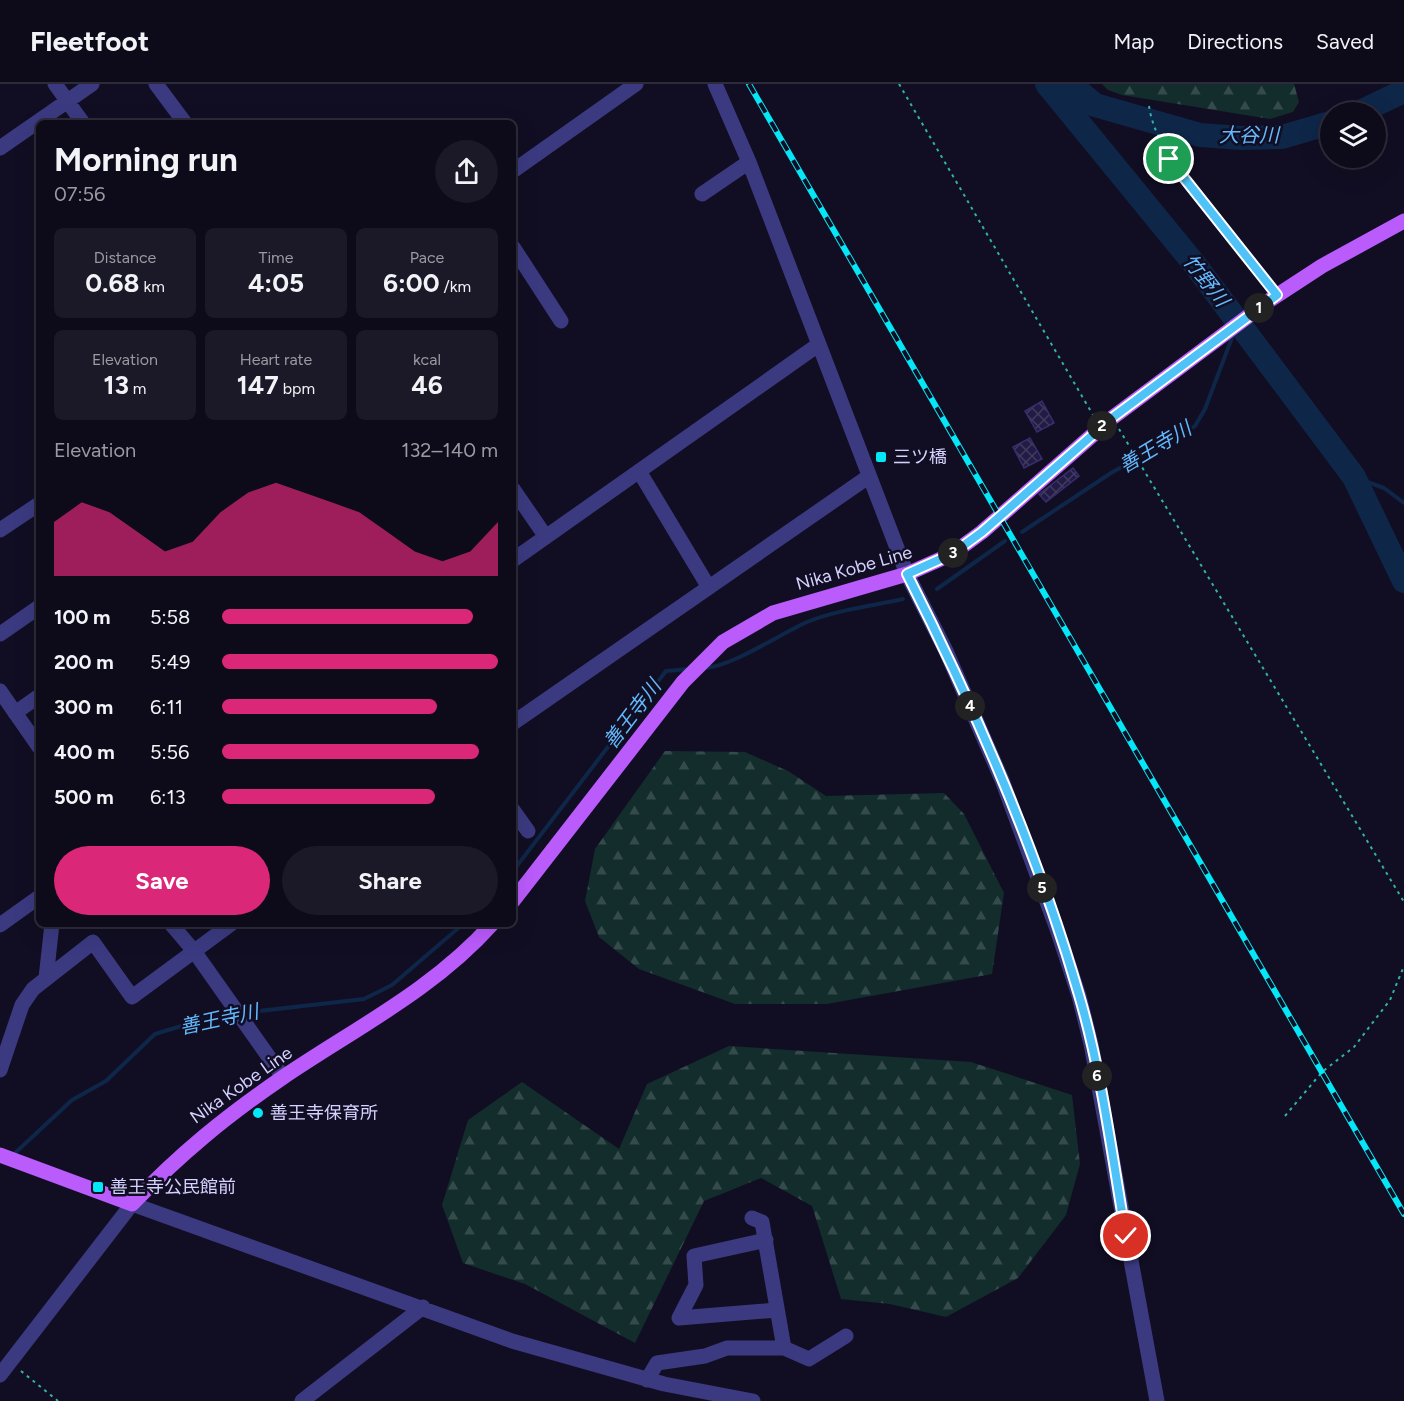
<!DOCTYPE html>
<meta charset="utf-8">
<style>
body{margin:0;font-family:Figtree,"Noto Sans JP",sans-serif;background:#1b1827;color:#f1f3f6;height:100vh;display:flex;flex-direction:column;font-size:22px;white-space:nowrap}
*{box-sizing:border-box;margin:0}
p{font-size:20px;color:#9a9aa2}
.icon{flex:none;width:33px;height:33px;fill:none;stroke:currentColor;stroke-width:2;stroke-linecap:round;stroke-linejoin:round}
.map{position:relative;flex:1;overflow:hidden}
.sheet{position:absolute;left:36px;top:36px;width:480px;height:807px;display:flex;flex-direction:column;background:#0d0a1a;border-radius:9px;box-shadow:0 6px 24px #0002,0 0 0 2px #2d2b39}
.sheet>*{flex:none}
.tools{position:absolute;left:1320px;top:18px;display:grid;gap:12px}
.tools a{display:grid;place-items:center;width:66px;height:66px;border-radius:50%;background:#0d0a1a;box-shadow:0 6px 24px #0002,0 0 0 2px #2d2b39;font-size:30px}
.pin{position:absolute;display:grid;place-items:center;width:51px;height:51px;color:#fff;margin:-26px;border:3px solid #fff;border-radius:50%;box-shadow:0 2px 6px #0007}
.km{position:absolute;width:30px;height:30px;margin:-15px;border-radius:50%;background:#222;color:#fff;font-size:16px;line-height:30px;text-align:center}
.round{display:grid;place-items:center;flex:none;width:63px;height:63px;border-radius:32px;background:#1b1827}
.head{display:flex;align-items:center;justify-content:space-between;height:102px;padding:0 18px}
h1{font-size:33px;font-weight:700;line-height:45px}
.metrics{display:grid;grid-template-columns:repeat(3,1fr);gap:9px;height:102px;padding:6px 18px}
.metrics div{display:grid;align-content:center;border-radius:9px;background:#1b1827;text-align:center}
.metrics b{font-size:26px;font-weight:700}
.metrics small{font-size:16px;font-weight:400}
.metrics p{font-size:16px}
.chart{height:168px;padding:12px 18px}
.chart p{display:flex;justify-content:space-between}
.chart svg{width:100%;height:108px;margin-top:6px;fill:#db2777;opacity:.7}
.primary-button{display:flex;gap:12px;margin-top:auto;padding:12px 18px}
.primary-button a{flex:1;height:69px;border-radius:36px;background:#db2777;color:#fff;font-size:24px;font-weight:700;line-height:69px;text-align:center}
.primary-button a+a{background:#1b1827;color:#f1f3f6}
ul{padding:0 18px;list-style:none;font-size:20px}
li{display:grid;grid-template-columns:96px 72px 1fr;align-items:center;height:45px}
li i{height:15px;border-radius:8px;background:#db2777}
header{display:flex;align-items:center;gap:36px;box-sizing:border-box;height:84px;padding:0 30px;background:#0d0a1a;border-bottom:2px solid #2d2b39}
header strong{font-size:28px}
nav{display:flex;gap:33px;margin-inline-start:auto;font-size:21px}
.map>svg:first-child{display:block}
.forest{fill:url(#forest-firs)}
.lines{fill:none;stroke-linecap:round;stroke-linejoin:round}
.stream{stroke:#0e2648;stroke-width:4}
.river{stroke:#0e2648;stroke-width:24}
.building{fill:url(#building-cross-hatch);stroke:#382d6f;stroke-width:1.5}
.path{stroke:#31b2a6;stroke-width:2;stroke-dasharray:3 4.5;stroke-linecap:butt}
.minor{stroke:#3b3a81;stroke-width:15}
.major{stroke:#ba5bfc;stroke-width:15}
.rail-casing{stroke:#05e6f6;stroke-width:6}
.rail{stroke:#110e23;stroke-width:4;stroke-dasharray:11;stroke-linecap:butt}
.route-casing{stroke:#fff;stroke-width:12}
.route{stroke:#4fc3f7;stroke-width:8}
.poi-dot{fill:#05e6f6;stroke:#110e23;stroke-width:2}
.labels{text-anchor:middle;stroke-width:5;stroke-linejoin:round;paint-order:stroke}
.poi-label{font-size:18px;fill:#d5d1fe;stroke:#110e23;text-anchor:start}
.street-label{font-size:18px;fill:#d5d1fe;stroke:#110e23}
.water-label{font-size:20px;font-style:italic;fill:#62b9fc;stroke:#110e23}
</style>
<header>
<strong>Fleetfoot</strong>
<nav><a>Map</a><a>Directions</a><a>Saved</a></nav>
</header>
<div class="map">
<svg width="1404" height="1317" viewBox="0 0 1404 1317">
<defs>
<pattern id="forest-firs" width="22" height="20" patternUnits="userSpaceOnUse" patternTransform="scale(1.5)"><rect width="22" height="20" fill="#122d2b"/><path d="M5 1l3.5 6h-7zM16 11l3.5 6h-7z" fill="#344a4b"/></pattern>
<pattern id="building-cross-hatch" width="8" height="8" patternUnits="userSpaceOnUse" patternTransform="scale(1.5)"><rect width="8" height="8" fill="#221b43"/><path d="M0 0l8 8M0 8l8-8" fill="none" stroke="#413b5f"/></pattern>
</defs>
<rect width="100%" height="100%" fill="#110e23"/>
<path class="forest" d="M1102 0H1294L1299 18 1293 28 1270 35 1122 11 1108 6Z
M665 667 745 668 788 687 826 712 944 709 964 730 1004 809 992 890 827 920H735L639 885 599 853 585 817 595 765Z
M729 962 971 978 1072 1011 1080 1080 1066 1131 1018 1194 946 1233 890 1220 841 1215 812 1122 761 1094 704 1117 635 1259 525 1200 463 1179 442 1121 468 1036 522 998 619 1065 647 1000Z"/>
<g class="lines">
<path class="stream" d="M1354 393 1384 404 1404 419
M1022 448 1111 389 1195 342 1205 325 1233 251
M937 505 1005 457
M705 584C733 582 778 551 807 538 836 526 872 522 903 515
M513 787 666 587 689 585
M242 929 364 915 392 901 463 840
M14 1070 72 1016 106 997 155 950 198 937 234 930"/>
<path class="river" d="M1047 0 1196 182 1354 393 1404 497
M1070 0 1095 21 1200 51 1242 54 1282 53 1330 39
M1360 28 1404 7"/>
</g>
<path class="building" d="M1042 317 1054 339 1037 348 1025 327Z
M1030 354 1042 375 1024 384 1013 363Z
M1073 384 1079 392 1046 418 1039 410Z"/>
<g class="lines">
<path class="path" d="M899 0 1093 331
M1149 22C1157 80 1233 152 1270 201
M1119 345 1404 818
M1285 1032 1322 988 1354 963 1390 916 1404 882
M21 1287 58 1317"/>
<path class="minor" d="M55 0 83 39
M156 0 185 39
M715 0 749 78 907 490 946 567 1002 696 1057 845 1079 912 1091 960 1157 1317
M0 64 92 0
M513 87 636 0
M702 110 749 78
M513 163 561 237
M639 387 708 502
M513 405 546 453
M0 446 39 420
M513 476 818 261
M0 550 39 523
M0 607 39 663
M15 629 39 612
M513 639 868 393
M513 726 528 747
M171 840 194 867 283 993
M0 841 39 813
M46 894 52 840
M0 986 22 921 33 905 93 858 132 913 231 840
M766 1156 694 1172 696 1201 679 1234 777 1226
M784 1264 809 1275 846 1252
M0 1291 132 1120 512 1257 664 1300 753 1317
M647 1296 657 1279 705 1272 727 1264H784L762 1138 752 1134
M302 1317 423 1223"/>
<path class="major" d="M513 817 683 598 723 558 773 529 907 490 952 470 982 448 1112 334 1270 216 1322 182 1404 137
M0 1071 132 1120C180 1070 225 1033 282 994 354 945 433 906 492 840"/>
<g class="rail-casing">
<path id="rail" d="M749 0 1404 1130"/>
</g>
<use href="#rail" class="rail"/>
</g>
<g class="lines">
<g class="route-casing">
<path id="route" d="M1126 1152C1112 1072 1102 989 1079 911 1037 766 975 624 907 490L952 470 982 448 1112 334 1277 211 1169 75"/>
</g>
<use href="#route" class="route"/>
</g>
<g class="poi-dot">
<rect x="875" y="367" width="12" height="12" rx="3"/>
<circle cx="258" cy="1029" r="6"/>
<rect x="92" y="1097" width="12" height="12" rx="3"/>
</g>
<g class="labels">
<g class="poi-label">
<text x="893" y="379">三ツ橋</text>
<text x="270" y="1035">善王寺保育所</text>
<text x="110" y="1109">善王寺公民館前</text>
</g>
<g class="street-label">
<text transform="translate(854 484) rotate(-16)" y="6">Nika Kobe Line</text>
<text transform="translate(241 1001) rotate(-35)" y="6">Nika Kobe Line</text>
</g>
<g class="water-label">
<text x="1249" y="58">大谷川</text>
<text transform="translate(1206 196) rotate(52)" y="7">竹野川</text>
<text transform="translate(1155 363) rotate(-31)" y="7">善王寺川</text>
<text transform="translate(632 630) rotate(-53)" y="7">善王寺川</text>
<text transform="translate(219 935) rotate(-12)" y="7">善王寺川</text>
</g>
</g>
</svg>
<div class="tools">
<a><svg class="icon" aria-label="layers" viewBox="0 0 24 24"><path d="M12 4l9 5-9 5-9-5zM3 14l9 5 9-5"/></svg></a>
</div>
<div class="pin" style="left:1169px;top:75px;background:#1e9e55"><svg class="icon" aria-label="arrive" viewBox="0 0 24 24"><path d="M6 21V4h12l-3 4 3 4H6"/></svg></div>
<div class="pin" style="left:1126px;top:1152px;background:#d93025"><svg class="icon" aria-label="check" viewBox="0 0 24 24"><path d="M5 12l5 5 9-10"/></svg></div>
<b class="km" style="left:1259px;top:224px">1</b>
<b class="km" style="left:1102px;top:342px">2</b>
<b class="km" style="left:953px;top:469px">3</b>
<b class="km" style="left:970px;top:622px">4</b>
<b class="km" style="left:1042px;top:804px">5</b>
<b class="km" style="left:1097px;top:992px">6</b>
<section class="sheet">
<div class="head"><div><h1>Morning run</h1><p>07:56</p></div><a class="round"><svg class="icon" aria-label="share" viewBox="0 0 24 24"><path d="M12 15V3M7 8l5-5 5 5M5 13v7h14v-7"/></svg></a></div>
<div class="metrics">
<div><p>Distance</p><b>0.68<small> km</small></b></div>
<div><p>Time</p><b>4:05</b></div>
<div><p>Pace</p><b>6:00<small> /km</small></b></div>
</div>
<div class="metrics">
<div><p>Elevation</p><b>13<small> m</small></b></div>
<div><p>Heart rate</p><b>147<small> bpm</small></b></div>
<div><p>kcal</p><b>46</b></div>
</div>
<div class="chart"><p><span>Elevation</span>132–140 m</p>
<svg viewBox="0 0 160 44" preserveAspectRatio="none"><path d="M0 44V22L10 14L20 18L30 26L40 34L50 30L60 18L70 10L80 6L90 10L100 14L110 18L120 26L130 34L140 38L150 34L160 22V44z"/></svg>
</div>
<ul>
<li><b>100 m</b>5:58<i style="width:91%"></i></li>
<li><b>200 m</b>5:49<i style="width:100%"></i></li>
<li><b>300 m</b>6:11<i style="width:78%"></i></li>
<li><b>400 m</b>5:56<i style="width:93%"></i></li>
<li><b>500 m</b>6:13<i style="width:77%"></i></li>
</ul>
<div class="primary-button"><a>Save</a><a>Share</a></div>
</section>
</div>
